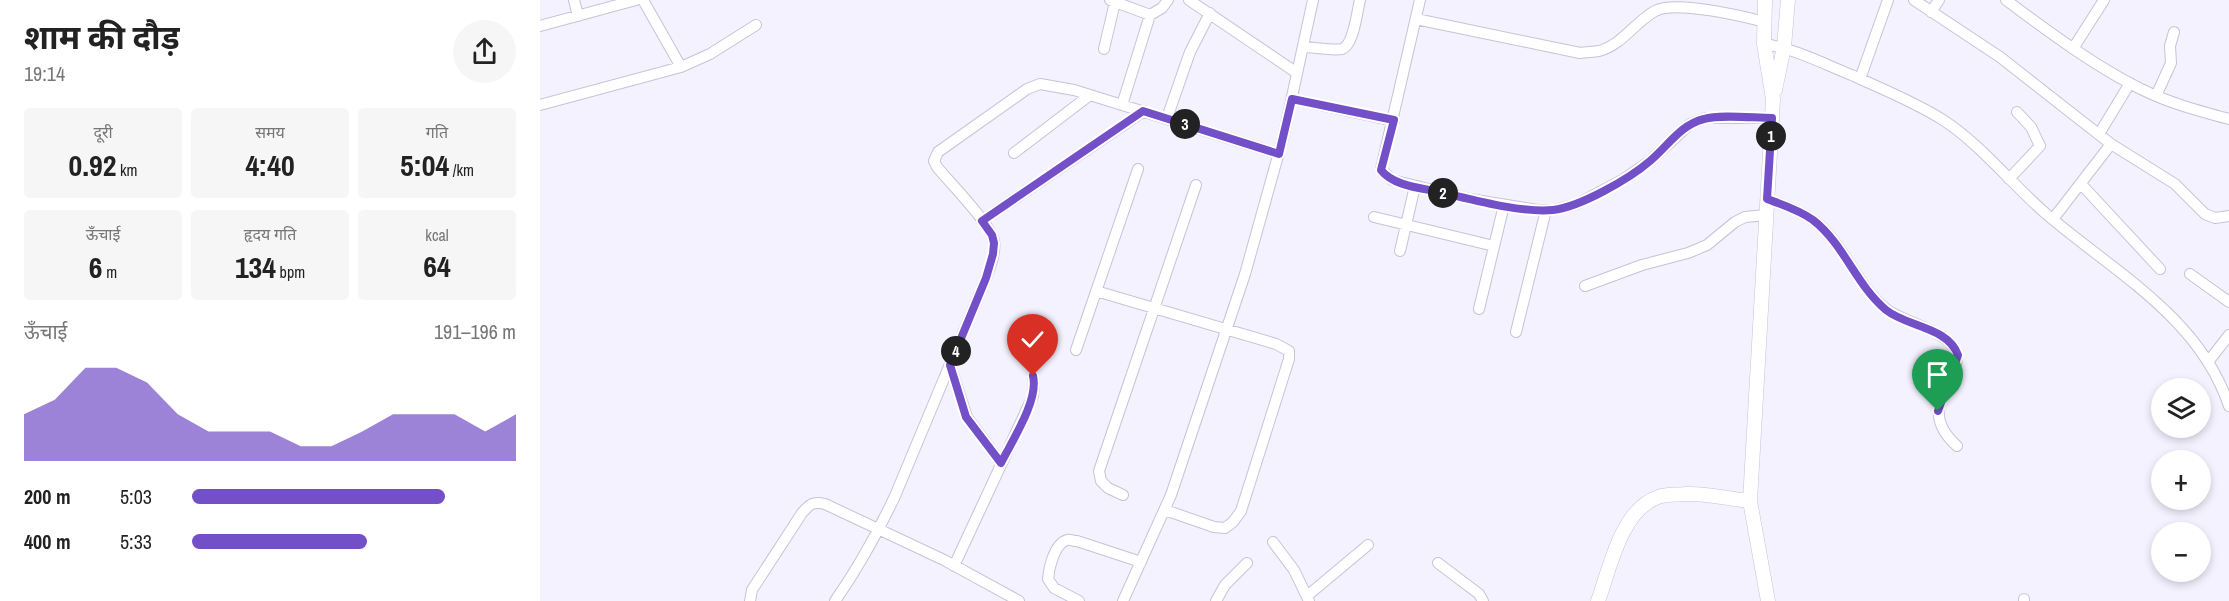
<!DOCTYPE html>
<html lang="hi">
<meta charset="utf-8">
<style>
body{margin:0;font-family:"Archivo Narrow","Noto Sans Devanagari",sans-serif;background:#f6f6f6;color:#222;height:100vh;display:flex;flex-direction:column;font-size:22px;white-space:nowrap}
*{box-sizing:border-box;margin:0}
p{font-size:20px;color:#767676}
.icon{flex:none;width:33px;height:33px;fill:none;stroke:currentColor;stroke-width:2;stroke-linecap:round;stroke-linejoin:round}
.map{position:relative;flex:1;overflow:hidden}
.side{display:flex;flex-direction:column;background:#fff;width:540px}
.side>*{flex:none}
.fabs{position:absolute;left:1611px;top:378px;display:grid;gap:12px}
.fabs a{display:grid;place-items:center;width:60px;height:60px;border-radius:50%;background:#fff;box-shadow:0 3px 9px #0003;font-size:30px}
.pin{position:absolute;display:grid;place-items:center;width:51px;height:51px;color:#fff;margin:-62px -26px;border-radius:50% 50% 50% 0;rotate:-45deg;box-shadow:0 0 6px #0007}
.pin .icon{rotate:45deg}
.km{position:absolute;width:30px;height:30px;margin:-15px;border-radius:50%;background:#222;color:#fff;font-size:16px;line-height:30px;text-align:center}
.round{display:grid;place-items:center;flex:none;width:63px;height:63px;border-radius:32px;background:#f6f6f6}
.headline{display:flex;align-items:center;justify-content:space-between;height:102px;padding:0 24px}
h1{font-size:33px;font-weight:700;line-height:45px}
.stats{display:grid;grid-template-columns:repeat(3,1fr);gap:9px;height:102px;padding:6px 24px}
.stats div{display:grid;align-content:center;border-radius:6px;background:#f6f6f6;text-align:center}
.stats b{font-size:30px;font-weight:700}
.stats small{font-size:16px;font-weight:400}
.stats p{font-size:16px}
.chart{height:168px;padding:12px 24px}
.chart p{display:flex;justify-content:space-between}
.chart svg{width:100%;height:108px;margin-top:6px;fill:#734fc8;opacity:.7}
ul{padding:0 24px;list-style:none;font-size:20px}
li{display:grid;grid-template-columns:96px 72px 1fr;align-items:center;height:45px}
li i{height:15px;border-radius:8px;background:#734fc8}
main{display:flex;flex:1;min-height:0}
.map>svg:first-child{display:block}
.lines{fill:none;stroke-linecap:round;stroke-linejoin:round}
.minor-casing{stroke:#c6c3d7;stroke-width:12}
.tertiary-casing{stroke:#c6c3d7;stroke-width:15}
.minor{stroke:#fff;stroke-width:10}
.tertiary{stroke:#fff;stroke-width:14}
.route-casing{stroke:#fff;stroke-width:12}
.route{stroke:#734fc8;stroke-width:8}
</style>
<main>
<section class="side">
<div class="headline"><div><h1>शाम की दौड़</h1><p>19:14</p></div><a class="round"><svg class="icon" aria-label="share" viewBox="0 0 24 24"><path d="M12 15V3M7 8l5-5 5 5M5 13v7h14v-7"/></svg></a></div>
<div class="stats">
<div><p>दूरी</p><b>0.92<small> km</small></b></div>
<div><p>समय</p><b>4:40</b></div>
<div><p>गति</p><b>5:04<small> /km</small></b></div>
</div>
<div class="stats">
<div><p>ऊँचाई</p><b>6<small> m</small></b></div>
<div><p>हृदय गति</p><b>134<small> bpm</small></b></div>
<div><p>kcal</p><b>64</b></div>
</div>
<div class="chart"><p><span>ऊँचाई</span>191–196 m</p>
<svg viewBox="0 0 160 44" preserveAspectRatio="none"><path d="M0 44V25L10 19L20 6L30 6L40 12L50 25L60 32L70 32L80 32L90 38L100 38L110 32L120 25L130 25L140 25L150 32L160 25V44z"/></svg>
</div>
<ul>
<li><b>200 m</b>5:03<i style="width:78%"></i></li>
<li><b>400 m</b>5:33<i style="width:54%"></i></li>
</ul>
</section>
<div class="map">
<svg width="1689" height="601" viewBox="0 0 1689 601">
<rect width="100%" height="100%" fill="#f4f2fe"/>
<g class="lines">
<g class="minor-casing">
<path id="minor" d="M34 0 38 16
M103 0 141 67
M570 0 610 15 622 8 628 0
M649 0 757 73
M880 0 841 169 852 180 930 199 998 210H1014L1037 204 1084 179 1110 161 1150 124 1166 118H1232
M1374 0 1460 57 1571 144 1635 184 1665 214 1675 218 1689 216
M1466 0C1506 30 1556 67 1601 89 1629 103 1659 111 1689 119
M1391 12 1399 0
M876 19 1040 53C1046 52 1053 52 1059 51 1082 45 1095 22 1115 11 1135 0 1202 16 1225 22
M0 26 96 0
M1224 44C1256 49 1284 64 1314 76 1344 90 1375 102 1403 120 1439 143 1471 183 1504 212 1572 271 1659 316 1689 406
M763 47C772 47 794 51 802 49 814 45 817 11 820 0
M1534 47 1564 0
M564 49 575 2
M1320 79 1348 0
M1616 96 1631 63 1630 46 1634 32
M752 99 854 121
M0 105 141 67 170 54 216 25
M582 105 610 15
M627 118 650 52 670 13
M1559 134 1590 83
M474 153 550 95
M1469 179 1500 146 1491 127 1477 112
M1541 184 1620 269
M1227 199C1243 205 1259 210 1273 220 1304 243 1316 285 1346 309 1364 324 1424 333 1416 363 1402 397 1385 417 1417 446
M834 217 954 246
M1513 219 1571 144
M442 221 604 111
M860 251 875 186
M1650 274 1689 302
M1045 286 1102 265 1148 253 1167 245 1195 222 1205 217 1226 215
M556 291 736 344 749 351V359L701 511 693 522 685 528 674 527 625 510
M939 309 964 205
M976 332 1006 210
M536 350 598 169
M1668 362 1689 335
M410 365 427 417 461 463
M583 495 568 488 561 481 559 471 656 185
M733 542 754 570 769 601
M898 563 939 594 943 601
M414 566 493 396 494 383 493 376
M767 596 828 545
M210 601 212 590 262 513C270 504 273 501 285 504L404 560 479 601
M295 601C318 568 338 532 355 496L446 278C450 267 456 253 454 241 450 223 410 183 397 167L394 161 398 152 487 89 500 84 534 90 739 154
M539 601 514 588 508 579C509 568 514 544 527 540 530 539 533 541 537 541L601 562
M583 601 631 495 705 274 743 138 773 0
M676 601 685 585 707 563
M1484 601V599"/>
</g>
<g class="tertiary-casing">
<path id="tertiary" d="M1225 0 1224 44 1233 99 1232 118 1210 501 1228 601
M1235 90 1244 47 1248 0
M1058 601C1070 568 1081 510 1118 497 1126 494 1138 495 1146 494 1167 493 1189 499 1210 501"/>
</g>
<use href="#minor" class="minor"/>
<use href="#tertiary" class="tertiary"/>
</g>
<g class="lines">
<g class="route-casing">
<path id="route" d="M493 376C499 400 472 441 461 463L426 417 410 365 446 278 453 254 454 243 452 235 442 221 603 111 739 154 752 99 854 120 841 170C854 187 884 188 904 193 934 200 982 213 1013 210 1040 207 1089 179 1110 161 1128 146 1140 125 1164 119 1180 114 1214 118 1232 118L1227 199C1243 205 1259 210 1273 220 1304 244 1316 285 1346 310 1367 327 1408 327 1418 355L1398 411"/>
</g>
<use href="#route" class="route"/>
</g>
</svg>
<div class="fabs">
<a><svg class="icon" aria-label="layers" viewBox="0 0 24 24"><path d="M12 4l9 5-9 5-9-5zM3 14l9 5 9-5"/></svg></a>
<a>+</a>
<a>−</a>
</div>
<div class="pin" style="left:1398px;top:411px;background:#1e9e55"><svg class="icon" aria-label="arrive" viewBox="0 0 24 24"><path d="M6 21V4h12l-3 4 3 4H6"/></svg></div>
<div class="pin" style="left:493px;top:376px;background:#d93025"><svg class="icon" aria-label="check" viewBox="0 0 24 24"><path d="M5 12l5 5 9-10"/></svg></div>
<b class="km" style="left:1231px;top:136px">1</b>
<b class="km" style="left:903px;top:193px">2</b>
<b class="km" style="left:645px;top:124px">3</b>
<b class="km" style="left:416px;top:351px">4</b>
</div>
</main>
